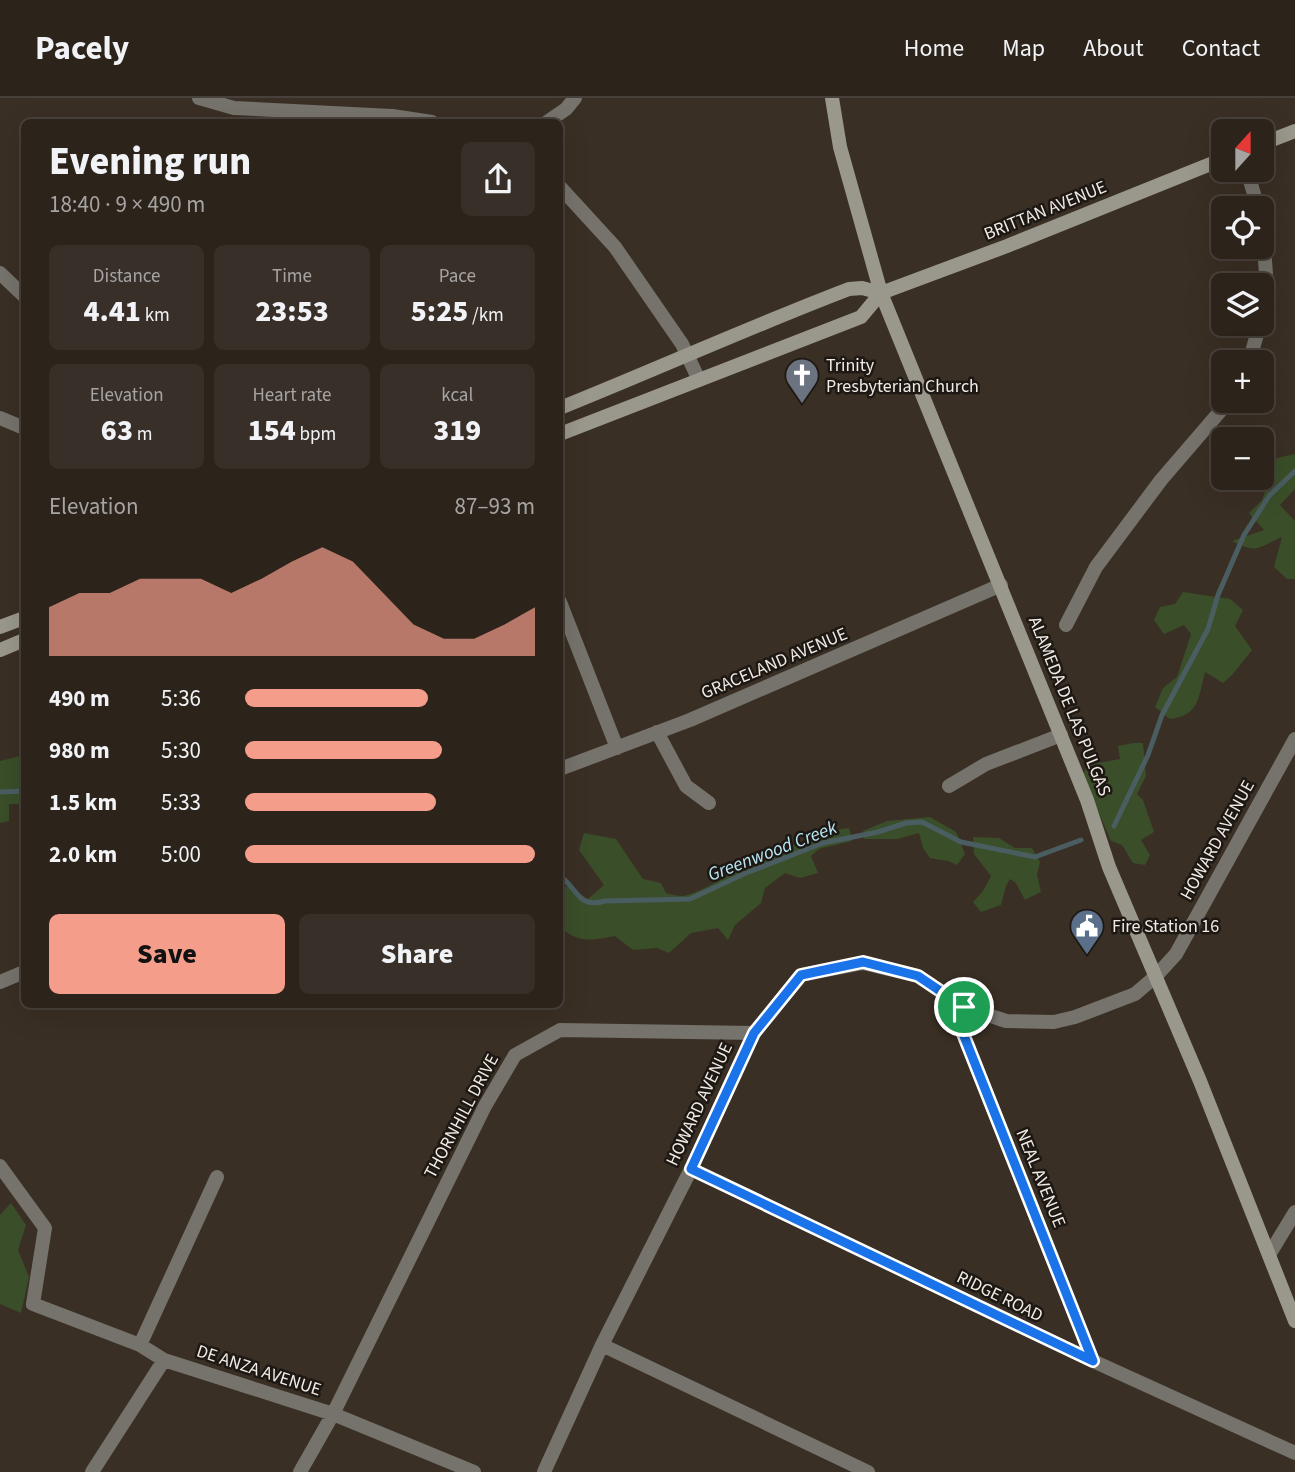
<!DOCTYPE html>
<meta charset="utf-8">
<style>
body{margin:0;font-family:"Source Sans 3",sans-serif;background:#382f28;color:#f1f3f6;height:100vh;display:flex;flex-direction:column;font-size:26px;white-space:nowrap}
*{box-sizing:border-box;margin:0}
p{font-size:23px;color:#a6a4a3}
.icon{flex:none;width:38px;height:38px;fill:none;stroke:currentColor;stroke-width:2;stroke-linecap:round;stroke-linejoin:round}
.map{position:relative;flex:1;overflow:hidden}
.panel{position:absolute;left:21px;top:21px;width:542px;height:889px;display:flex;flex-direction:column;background:#2c231b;border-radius:10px;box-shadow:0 7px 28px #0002,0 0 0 2px #48403a}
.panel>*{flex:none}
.needle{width:46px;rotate:21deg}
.tools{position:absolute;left:1211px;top:21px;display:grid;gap:14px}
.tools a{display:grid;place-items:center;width:63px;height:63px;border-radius:10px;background:#2c231b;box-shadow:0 7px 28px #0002,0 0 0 2px #48403a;font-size:35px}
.pin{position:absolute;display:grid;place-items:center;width:60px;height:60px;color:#fff;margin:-30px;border:4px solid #fff;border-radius:50%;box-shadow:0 2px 7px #0007}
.round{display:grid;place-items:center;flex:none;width:74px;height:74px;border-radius:10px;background:#382f28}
.headline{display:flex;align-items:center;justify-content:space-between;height:119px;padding:0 28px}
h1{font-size:38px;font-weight:800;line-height:52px}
.metrics{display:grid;grid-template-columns:repeat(3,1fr);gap:10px;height:119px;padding:7px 28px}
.metrics div{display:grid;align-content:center;border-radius:10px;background:#382f28;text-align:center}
.metrics b{font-size:30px;font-weight:800}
.metrics small{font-size:19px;font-weight:400}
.metrics p{font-size:19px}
.chart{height:196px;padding:14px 28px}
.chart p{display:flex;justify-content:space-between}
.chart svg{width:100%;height:126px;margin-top:7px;fill:#f49d8b;opacity:.7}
.cta{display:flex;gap:14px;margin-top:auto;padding:14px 28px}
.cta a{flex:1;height:80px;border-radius:10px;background:#f49d8b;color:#111;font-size:28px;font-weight:800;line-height:80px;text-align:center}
.cta a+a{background:#382f28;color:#f1f3f6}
ul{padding:0 28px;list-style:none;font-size:23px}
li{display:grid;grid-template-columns:112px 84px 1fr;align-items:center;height:52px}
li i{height:18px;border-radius:9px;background:#f49d8b}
header{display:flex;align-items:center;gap:42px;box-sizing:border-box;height:98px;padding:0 35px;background:#2c231b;border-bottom:2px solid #48403a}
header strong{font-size:33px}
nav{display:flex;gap:38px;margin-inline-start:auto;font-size:24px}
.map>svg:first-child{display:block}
.green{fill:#3a4e29}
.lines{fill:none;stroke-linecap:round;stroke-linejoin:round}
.stream{stroke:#4a5e61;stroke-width:5}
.minor{stroke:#75736b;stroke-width:14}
.secondary{stroke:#9a978c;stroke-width:14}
.route-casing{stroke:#fff;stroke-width:14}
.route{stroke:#1a73e8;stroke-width:9}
.labels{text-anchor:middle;stroke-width:5;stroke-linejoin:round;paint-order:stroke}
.street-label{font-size:18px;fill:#f2ebe4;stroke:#1d1813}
.poi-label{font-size:18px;fill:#f2ebe4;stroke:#1d1813;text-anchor:start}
.water-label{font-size:19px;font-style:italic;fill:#bae8f6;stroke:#1d1813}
</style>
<header>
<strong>Pacely</strong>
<nav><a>Home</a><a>Map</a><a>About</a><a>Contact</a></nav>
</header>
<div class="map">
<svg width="1295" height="1374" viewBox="0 0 1295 1374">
<rect width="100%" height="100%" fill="#3a2f24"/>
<path class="green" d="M1295 356V391L1280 407 1295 423V481H1287L1274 469 1282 439C1257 450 1258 456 1232 443L1264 432 1249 415 1262 402 1277 360Z
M1183 494 1230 501 1243 512 1235 528 1252 552 1232 577 1223 585 1205 574C1198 600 1200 617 1170 621L1155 609 1163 590 1177 579 1191 536 1184 527 1164 536 1154 522 1160 509 1175 506Z
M1133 645H1143L1146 678 1137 696 1143 702 1154 734 1141 742 1150 757 1145 767 1133 765 1122 747 1111 743 1083 678 1087 667 1120 661 1118 648Z
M24 657V706H9V723L0 725V663Z
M930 719 956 734 965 756 957 767 948 763 930 760 923 750 919 735 897 741H864L863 733 887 723Z
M849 730 852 743 819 751 811 758 818 775 800 780 785 775 765 790 761 805 735 827 728 842 718 830 691 835 669 855 657 850 633 852 615 838C592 842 579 846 560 829V792L567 788 588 801 604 787 579 752 584 735 616 741 643 781 661 785 666 795C671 796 678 798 683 798 694 797 735 775 744 768L828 733Z
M973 739 999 740 1015 750H1032L1040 764 1037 777 1041 794 1025 802 1016 785 1010 781 1006 788 1001 807 981 814 973 804 983 793 991 778 974 756Z
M11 1105 26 1127 18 1152 29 1179 21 1215 0 1206V1117Z"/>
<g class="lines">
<path class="stream" d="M0 694 24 693
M1114 728 1148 657 1162 617 1208 531 1218 497 1244 437 1269 398 1295 373
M560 778C579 792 578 811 605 803L690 801 746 775 823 745 878 734 906 725 922 724 961 744 1035 759 1081 742"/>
<path class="minor" d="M199 0 234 10 392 18 432 24
M547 24 566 11 575 0
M1247 72 1258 110
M560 89 615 149 682 246 699 282
M1262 122 1266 176 1262 216
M0 175 24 198
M1249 264 1260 226
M0 320 24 330
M560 504 617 650
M1066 527 1096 469 1161 382 1229 303
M657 634 686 688 709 705
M560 671 690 622 1001 487
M949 688 986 666 1061 637
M0 884 24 874
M964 909 962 933 1093 1263
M0 1068 45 1130 33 1206 140 1247 164 1262 333 1316 474 1374
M691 1071 1093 1263 1295 1355
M1269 1157 1295 1114
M140 1247 217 1079
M602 1247 868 1374
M92 1374 164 1262
M300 1374 333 1316 485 1008 515 957 560 932 754 935
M544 1374 602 1247 691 1071 754 935 801 877 863 865 918 878 964 909 1006 923 1054 924 1075 919 1135 896 1156 878 1176 856 1295 641"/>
<path class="secondary" d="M832 0 840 49 881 195 1087 702 1109 769 1200 983 1295 1223
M1262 46 1295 33
M560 310C657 271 752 228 849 191L862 190 881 195 1007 148 1223 61
M560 336 861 219 881 195
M0 529 24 520
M0 552 24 542"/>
</g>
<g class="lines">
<g class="route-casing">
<path id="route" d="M863 864 918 878 964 909 962 933 1093 1263 691 1071 754 935 801 877Z"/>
</g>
<use href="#route" class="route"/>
</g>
<defs>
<g id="church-pin" transform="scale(1.75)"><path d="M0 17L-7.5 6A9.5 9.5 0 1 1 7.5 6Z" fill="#6b7280" stroke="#1d1813"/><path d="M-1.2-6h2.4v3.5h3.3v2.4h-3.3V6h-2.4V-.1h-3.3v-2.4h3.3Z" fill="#fff"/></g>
<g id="civic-pin" transform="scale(1.75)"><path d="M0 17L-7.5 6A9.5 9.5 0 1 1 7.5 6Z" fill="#5c6f8a" stroke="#1d1813"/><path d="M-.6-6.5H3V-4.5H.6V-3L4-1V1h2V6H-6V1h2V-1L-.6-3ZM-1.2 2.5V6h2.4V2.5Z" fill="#fff"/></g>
</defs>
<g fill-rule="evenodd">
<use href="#church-pin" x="802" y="277"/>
<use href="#civic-pin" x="1087" y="828"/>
</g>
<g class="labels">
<g class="street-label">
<text transform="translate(1045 112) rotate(-22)" y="6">BRITTAN AVENUE</text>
<text transform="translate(774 565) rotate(-23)" y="6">GRACELAND AVENUE</text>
<text transform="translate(1070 608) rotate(68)" y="6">ALAMEDA DE LAS PULGAS</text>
<text transform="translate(1217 742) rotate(-61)" y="6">HOWARD AVENUE</text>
<text transform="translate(699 1006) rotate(-65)" y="6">HOWARD AVENUE</text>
<text transform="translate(461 1018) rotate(-62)" y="6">THORNHILL DRIVE</text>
<text transform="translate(1041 1080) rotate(68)" y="6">NEAL AVENUE</text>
<text transform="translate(1000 1198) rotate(26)" y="6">RIDGE ROAD</text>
<text transform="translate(259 1272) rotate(18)" y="6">DE ANZA AVENUE</text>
</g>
<g class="poi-label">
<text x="826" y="273">Trinity<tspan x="826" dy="21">Presbyterian Church</tspan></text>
<text x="1112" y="834">Fire Station 16</text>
</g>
<g class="water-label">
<text transform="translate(772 752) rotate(-21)" y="7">Greenwood Creek</text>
</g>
</g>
</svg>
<div class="tools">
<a><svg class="needle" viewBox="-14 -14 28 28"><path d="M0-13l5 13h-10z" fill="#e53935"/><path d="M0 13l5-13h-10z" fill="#a6a4a3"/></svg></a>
<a><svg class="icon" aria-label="locate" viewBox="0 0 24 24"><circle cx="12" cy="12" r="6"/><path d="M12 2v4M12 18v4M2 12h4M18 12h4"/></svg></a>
<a><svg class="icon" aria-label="layers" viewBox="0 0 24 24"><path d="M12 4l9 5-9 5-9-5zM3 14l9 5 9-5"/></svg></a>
<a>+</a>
<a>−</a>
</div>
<div class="pin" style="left:964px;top:909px;background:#1e9e55"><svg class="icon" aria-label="arrive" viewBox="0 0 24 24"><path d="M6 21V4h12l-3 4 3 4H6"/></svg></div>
<section class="panel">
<div class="headline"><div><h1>Evening run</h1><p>18:40 · 9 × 490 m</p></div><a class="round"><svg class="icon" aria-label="share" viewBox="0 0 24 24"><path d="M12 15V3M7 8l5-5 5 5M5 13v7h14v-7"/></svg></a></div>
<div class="metrics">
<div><p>Distance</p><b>4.41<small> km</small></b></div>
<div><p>Time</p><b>23:53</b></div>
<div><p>Pace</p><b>5:25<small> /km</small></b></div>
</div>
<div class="metrics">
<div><p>Elevation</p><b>63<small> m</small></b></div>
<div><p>Heart rate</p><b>154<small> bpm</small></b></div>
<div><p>kcal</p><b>319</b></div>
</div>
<div class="chart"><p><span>Elevation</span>87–93 m</p>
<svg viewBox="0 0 160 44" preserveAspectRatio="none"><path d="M0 44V27L10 22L20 22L30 17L40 17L50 17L60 22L70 17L80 11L90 6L100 11L110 22L120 33L130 38L140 38L150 33L160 27V44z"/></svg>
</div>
<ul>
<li><b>490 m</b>5:36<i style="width:63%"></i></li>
<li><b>980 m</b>5:30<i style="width:68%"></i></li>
<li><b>1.5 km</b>5:33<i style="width:66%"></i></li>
<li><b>2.0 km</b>5:00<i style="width:100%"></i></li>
</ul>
<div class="cta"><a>Save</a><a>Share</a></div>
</section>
</div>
